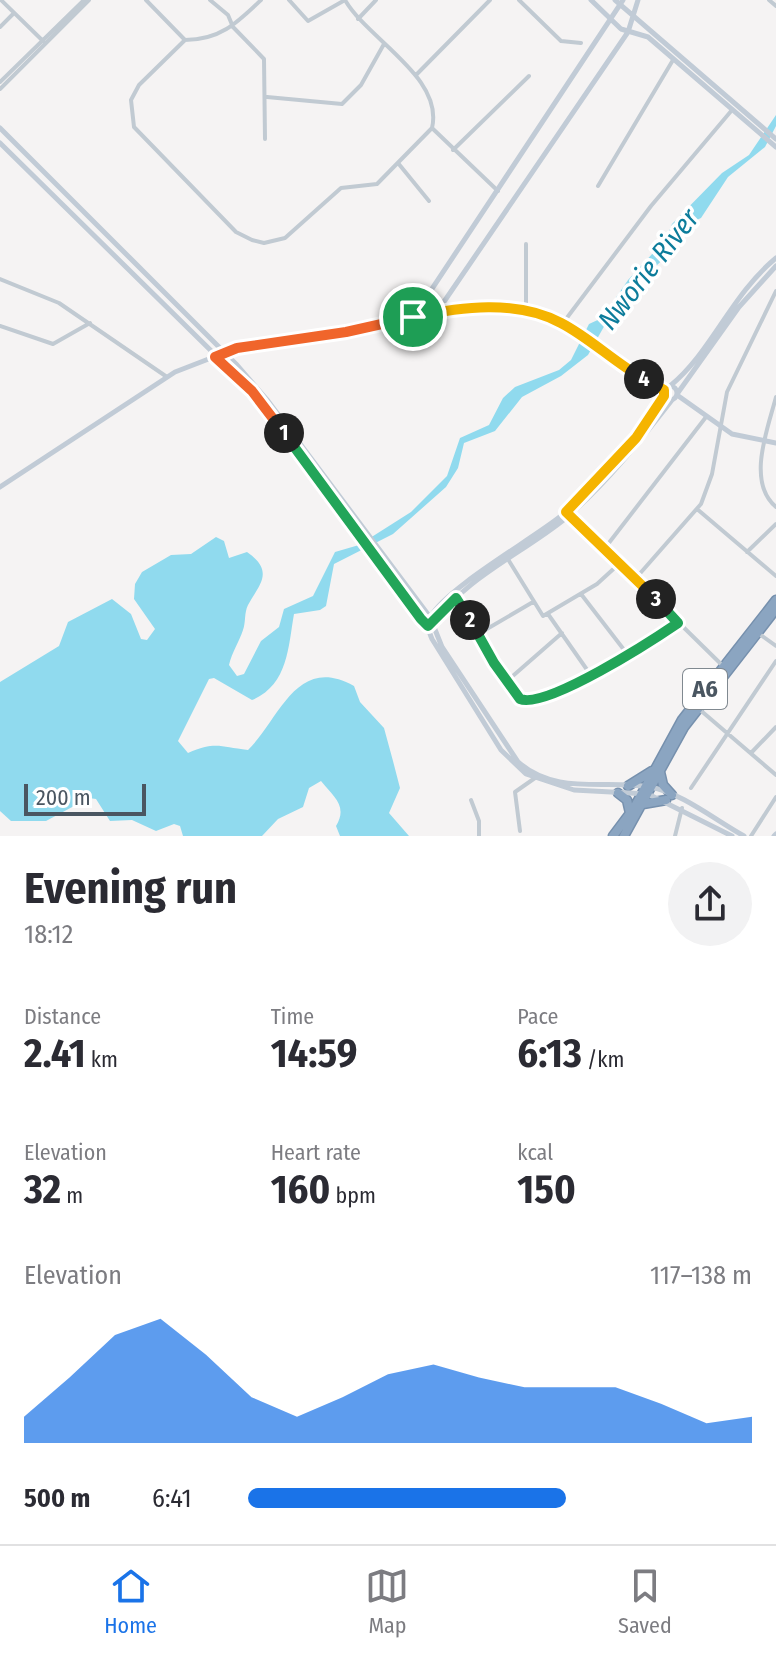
<!DOCTYPE html>
<meta charset="utf-8">
<style>
body{margin:0;font-family:"Fira Sans Condensed",sans-serif;background:#f2f2f3;color:#2b2b33;height:100vh;display:flex;flex-direction:column;font-size:30px;white-space:nowrap}
*{box-sizing:border-box;margin:0}
p{font-size:26px;color:#7c7c81}
.icon{flex:none;width:44px;height:44px;fill:none;stroke:currentColor;stroke-width:2;stroke-linecap:round;stroke-linejoin:round}
.map{position:relative;height:836px;overflow:hidden}
.sheet{display:flex;flex-direction:column;background:#fff;flex:1}
.sheet>*{flex:none}
.scale{position:absolute;left:24px;bottom:20px;width:122px;box-sizing:border-box;padding-left:8px;border:4px solid #4a5661;border-top:0;font-size:22px;line-height:28px;white-space:nowrap;color:#4a5661;-webkit-text-stroke:6px #fff;paint-order:stroke}
.pin{position:absolute;display:grid;place-items:center;width:68px;height:68px;color:#fff;margin:-34px;border:4px solid #fff;border-radius:50%;box-shadow:0 2px 8px #0007}
.km{position:absolute;width:40px;height:40px;margin:-20px;border-radius:50%;background:#222;color:#fff;font-size:22px;line-height:40px;text-align:center}
.round{display:grid;place-items:center;flex:none;width:84px;height:84px;border-radius:42px;background:#f2f2f3}
.summary{display:flex;align-items:center;justify-content:space-between;height:136px;padding:0 24px}
h1{font-size:44px;font-weight:700;line-height:60px}
.metrics{display:grid;grid-template-columns:repeat(3,1fr);gap:12px;height:136px;padding:8px 24px}
.metrics div{display:grid;align-content:center}
.metrics b{font-size:40px;font-weight:700}
.metrics small{font-size:22px;font-weight:400}
.metrics p{font-size:22px}
.chart{height:224px;padding:16px 24px}
.chart p{display:flex;justify-content:space-between}
.chart svg{width:100%;height:144px;margin-top:8px;fill:#1a73e8;opacity:.7}
ul{padding:0 24px;list-style:none;font-size:26px}
li{display:grid;grid-template-columns:128px 96px 1fr;align-items:center;height:60px}
li i{height:20px;border-radius:10px;background:#1a73e8}
.dock{display:flex;justify-content:space-around;align-items:center;height:112px;border-top:2px solid #e1e1e2;background:#fff;font-size:22px;color:#7c7c81}
.dock a{display:grid;justify-items:center;gap:4px}
.dock .current{color:#1a73e8}
.map>svg:first-child{display:block}
.water{fill:#90daee}
.lines{fill:none;stroke-linecap:round;stroke-linejoin:round}
.highway-casing{stroke:#7690ad;stroke-width:11}
.street{stroke:#c1cad2;stroke-width:4}
.secondary{stroke:#c1cbd6;stroke-width:5}
.highway{stroke:#8ba5c1;stroke-width:8}
.split-1-casing{stroke:#fff;stroke-width:16}
.split-2-casing{stroke:#fff;stroke-width:16}
.split-3-casing{stroke:#fff;stroke-width:16}
.split-4-casing{stroke:#fff;stroke-width:16}
.split-5-casing{stroke:#fff;stroke-width:16}
.split-1{stroke:#f0652b;stroke-width:10}
.split-2{stroke:#22a559;stroke-width:10}
.split-3{stroke:#22a559;stroke-width:10}
.split-4{stroke:#f5b400;stroke-width:10}
.split-5{stroke:#f5b400;stroke-width:10}
.labels{text-anchor:middle;stroke-width:7;stroke-linejoin:round;paint-order:stroke}
.shield{fill:#fff;stroke:#808990;stroke-width:2}
.shield-label{font-size:24px;font-weight:bold;fill:#4a5661}
.water-label{font-size:28px;font-style:italic;fill:#0c7c9b;stroke:#fff}
</style>
<div class="map">
<svg width="776" height="836" viewBox="0 0 776 836">
<rect width="100%" height="100%" fill="#f5f3f3"/>
<path class="water" d="M776 115V126L765 147 728 177 701 218 675 230 666 257 639 281 606 323 588 355 561 376 522 397 495 431 464 443 458 468 446 487 393 534 334 564 326 606 320 610 294 614C288 648 288 685 252 700L214 678 209 679 178 741 188 753C216 741 220 747 248 750 280 719 296 654 354 686L360 702 384 728 393 761 400 788 389 813 409 836H340L336 826C348 806 334 797 321 781L309 788 303 807 278 819 262 836H183L180 826 174 824 156 831 132 820 110 821 96 799 89 798 46 821H11L0 811V682L59 646 68 622 112 599 131 614 141 639 147 640 155 629 134 599 135 584 142 572 171 555 191 554 216 537 224 541 229 558 247 552C276 572 258 586 248 605 244 613 246 622 243 630 239 642 232 652 229 665L237 676 244 674 261 641 279 627 284 609 313 596 335 552 359 545 411 512 447 476 460 438 489 425 503 398 515 387 559 370 571 360 589 324 602 318 628 280 666 239 672 224 722 173 749 155Z"/>
<g class="lines">
<g class="highway-casing">
<path id="highway" d="M660 772 663 785 672 795
M628 786 652 771
M618 793 627 800 630 813
M643 804 666 800
M613 836 634 808 682 720 776 600
M624 836 684 727 776 609"/>
</g>
<path class="street" d="M1 0 43 41
M146 0 185 40C220 40 237 23 261 0
M210 0 228 15 233 27 264 59 265 139
M289 0 308 21 345 0
M519 0 561 41 581 43
M769 0 776 6
M358 19 376 0
M0 27 14 13
M185 40 139 85 131 100 134 127 236 232 252 240 264 243 285 238 341 188 377 184 432 128C444 77 368 40 345 0
M416 75 490 0
M0 82 84 0
M0 89 89 0
M267 97 342 104 361 85 384 44
M432 128 498 191
M453 150 529 76
M398 163 429 201
M598 186 673 60
M0 279 59 303 167 377
M526 311V244
M563 323 651 206 732 110
M0 326 53 344 90 323
M776 397C768 428 746 482 776 507
M697 509 776 576
M568 514 724 667
M605 548 706 417
M747 552 776 524
M506 556 543 616 597 584 620 563
M636 578 701 504 712 474 727 392 776 291
M581 594 628 655
M454 596 494 663 525 701C574 692 637 652 678 623
M548 614 590 674
M480 633 533 602
M758 633 776 646
M507 681 562 633
M699 709 776 775
M751 753 776 727
M691 788 776 661
M471 800 479 821V836
M520 831 515 792 535 778
M675 836 682 808
M751 836 776 797"/>
<path class="secondary" d="M591 0 621 29 648 37 776 147
M615 0 776 139
M0 128 236 364 268 401 430 617 442 647 518 762C557 796 605 779 650 787 682 793 715 820 744 836
M0 143 252 391 428 626
M437 312 628 32 638 0
M414 316 623 0
M670 386C711 353 731 295 776 258
M663 393a7 7 0 1 1 14 0a7 7 0 1 1-14 0Z
M677 394 739 307 776 266
M677 395 732 434 776 443
M664 396C633 439 603 482 561 516 531 540 448 587 431 616 426 624 429 632 432 639L501 750 526 774 574 790 648 794 732 836
M0 487 175 372 237 348 346 332 436 312 499 308 548 317 664 390
M433 624C465 578 523 553 566 518 606 484 640 441 672 400
M774 836 776 834"/>
<use href="#highway" class="highway"/>
</g>
<g class="lines">
<g class="split-1-casing">
<path id="split-1" d="M284 433 252 391 215 357 237 348 346 332 413 317"/>
</g>
<g class="split-2-casing">
<path id="split-2" d="M284 433 421 619 428 626 456 598 470 620"/>
</g>
<g class="split-3-casing">
<path id="split-3" d="M470 620 494 663 520 699C547 709 653 640 678 623L656 599"/>
</g>
<g class="split-4-casing">
<path id="split-4" d="M644 379 664 390V396L636 438 566 512 656 599"/>
</g>
<g class="split-5-casing">
<path id="split-5" d="M413 317C460 307 517 299 561 323 590 338 615 363 644 379"/>
</g>
<use href="#split-1" class="split-1"/>
<use href="#split-2" class="split-2"/>
<use href="#split-3" class="split-3"/>
<use href="#split-4" class="split-4"/>
<use href="#split-5" class="split-5"/>
</g>
<g class="labels">
<rect class="shield" x="683" y="669" width="44" height="40" rx="6"/>
<g class="shield-label">
<text x="705" y="697">A6</text>
</g>
<g class="water-label">
<text transform="translate(648 269) rotate(-52)" y="10">Nworie River</text>
</g>
</g>
</svg>
<div class="scale">200 m</div>
<div class="pin" style="left:413px;top:317px;background:#1e9e55"><svg class="icon" aria-label="arrive" viewBox="0 0 24 24"><path d="M6 21V4h12l-3 4 3 4H6"/></svg></div>
<b class="km" style="left:284px;top:433px">1</b>
<b class="km" style="left:470px;top:620px">2</b>
<b class="km" style="left:656px;top:599px">3</b>
<b class="km" style="left:644px;top:379px">4</b>
</div>
<section class="sheet">
<div class="summary"><div><h1>Evening run</h1><p>18:12</p></div><a class="round"><svg class="icon" aria-label="share" viewBox="0 0 24 24"><path d="M12 15V3M7 8l5-5 5 5M5 13v7h14v-7"/></svg></a></div>
<div class="metrics">
<div><p>Distance</p><b>2.41<small> km</small></b></div>
<div><p>Time</p><b>14:59</b></div>
<div><p>Pace</p><b>6:13<small> /km</small></b></div>
</div>
<div class="metrics">
<div><p>Elevation</p><b>32<small> m</small></b></div>
<div><p>Heart rate</p><b>160<small> bpm</small></b></div>
<div><p>kcal</p><b>150</b></div>
</div>
<div class="chart"><p><span>Elevation</span>117–138 m</p>
<svg viewBox="0 0 160 44" preserveAspectRatio="none"><path d="M0 44V36L10 24L20 11L30 6L40 17L50 30L60 36L70 30L80 23L90 20L100 24L110 27L120 27L130 27L140 32L150 38L160 36V44z"/></svg>
</div>
<ul>
<li><b>500 m</b>6:41<i style="width:63%"></i></li>
</ul>
</section>
<nav class="dock">
<a class="current"><svg class="icon" aria-label="home" viewBox="0 0 24 24"><path d="M3 11l9-7 9 7M6 9v11h12V9"/></svg>Home</a>
<a><svg class="icon" aria-label="map" viewBox="0 0 24 24"><path d="M3 6l6-2 6 2 6-2v14l-6 2-6-2-6 2zM9 4v14M15 6v14"/></svg>Map</a>
<a><svg class="icon" aria-label="saved" viewBox="0 0 24 24"><path d="M7 4h10v16l-5-4-5 4z"/></svg>Saved</a>
</nav>
